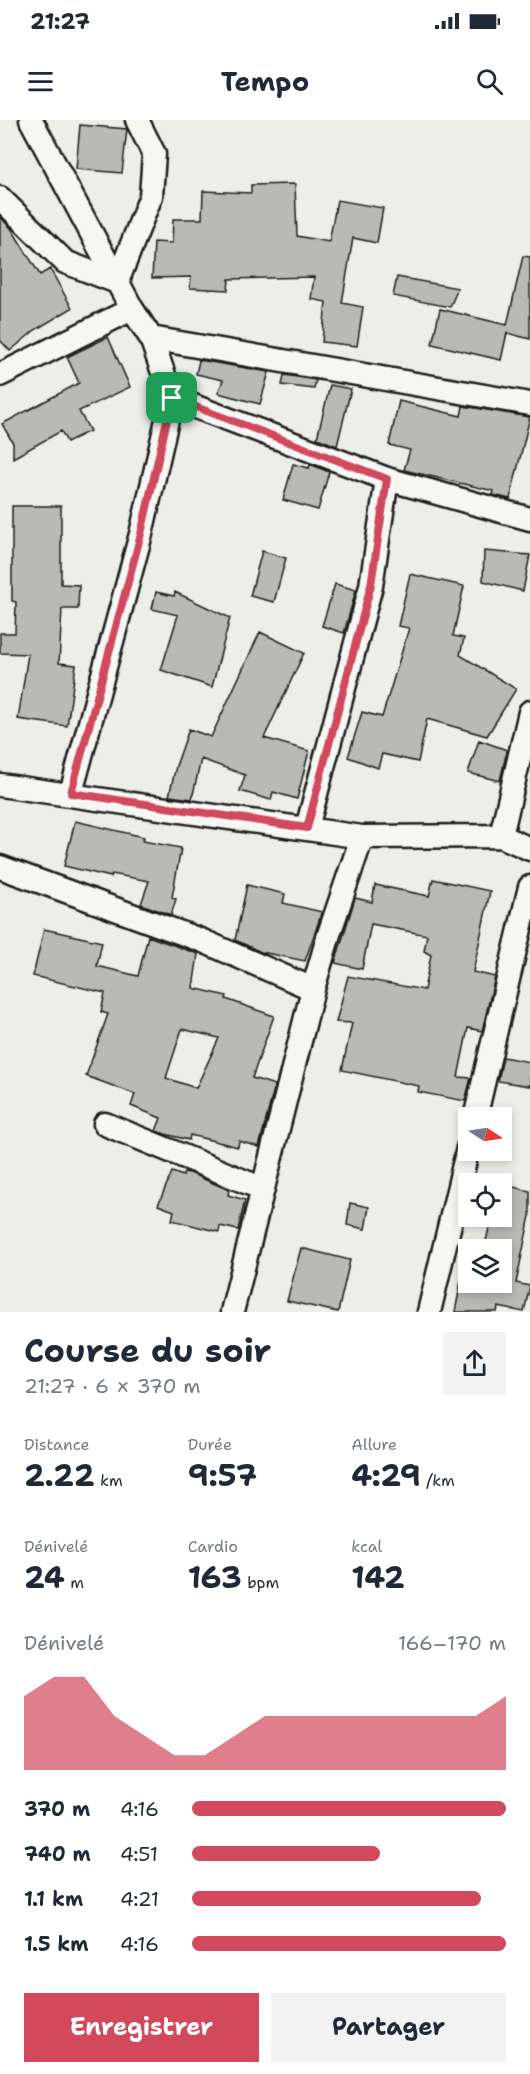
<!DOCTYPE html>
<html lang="fr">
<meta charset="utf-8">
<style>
body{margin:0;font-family:"Shantell Sans",sans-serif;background:#f2f2f3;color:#1f2937;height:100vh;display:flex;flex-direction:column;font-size:22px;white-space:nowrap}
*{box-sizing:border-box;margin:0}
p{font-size:20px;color:#747a83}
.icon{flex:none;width:33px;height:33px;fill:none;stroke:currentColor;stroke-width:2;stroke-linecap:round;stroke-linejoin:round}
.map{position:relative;height:1192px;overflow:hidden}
.sheet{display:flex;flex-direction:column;background:#fff;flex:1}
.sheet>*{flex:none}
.needle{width:39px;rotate:102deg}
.controls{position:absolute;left:458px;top:987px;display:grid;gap:12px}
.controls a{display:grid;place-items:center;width:54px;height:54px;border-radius:0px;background:#fff;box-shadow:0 3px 9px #0003;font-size:30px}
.pin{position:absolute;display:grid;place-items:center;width:51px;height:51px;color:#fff;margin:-26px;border-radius:12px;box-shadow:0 3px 9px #0006}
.round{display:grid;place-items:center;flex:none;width:63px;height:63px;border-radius:0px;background:#f2f2f3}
.headline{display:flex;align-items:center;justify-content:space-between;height:102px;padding:0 24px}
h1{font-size:33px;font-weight:700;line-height:45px}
.stats{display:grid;grid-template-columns:repeat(3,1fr);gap:9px;height:102px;padding:6px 24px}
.stats div{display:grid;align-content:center}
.stats b{font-size:30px;font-weight:700}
.stats small{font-size:16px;font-weight:400}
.stats p{font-size:16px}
.chart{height:168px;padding:12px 24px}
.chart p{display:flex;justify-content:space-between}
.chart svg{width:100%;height:108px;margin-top:6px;fill:#d1495b;opacity:.7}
.action{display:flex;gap:12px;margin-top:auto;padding:12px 24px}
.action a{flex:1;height:69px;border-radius:0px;background:#d1495b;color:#fff;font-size:24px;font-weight:700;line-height:69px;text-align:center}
.action a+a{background:#f2f2f3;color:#1f2937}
ul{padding:0 24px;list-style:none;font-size:20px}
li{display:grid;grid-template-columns:96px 72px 1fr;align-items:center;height:45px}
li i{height:15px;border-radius:8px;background:#d1495b}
.status{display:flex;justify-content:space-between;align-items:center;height:42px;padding:0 30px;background:#fff;direction:ltr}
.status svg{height:16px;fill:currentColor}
header{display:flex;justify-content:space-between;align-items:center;height:78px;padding:0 24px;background:#fff;font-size:27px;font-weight:700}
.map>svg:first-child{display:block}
.building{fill:#b9b9b6;stroke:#1c1c1c;stroke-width:1.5;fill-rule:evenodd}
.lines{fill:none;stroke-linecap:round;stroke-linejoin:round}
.minor-casing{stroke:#1c1c1c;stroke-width:27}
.minor{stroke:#f6f6f2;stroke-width:22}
.route-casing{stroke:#fff;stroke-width:12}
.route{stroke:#d1495b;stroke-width:8}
</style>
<div class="status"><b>21:27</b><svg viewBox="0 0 49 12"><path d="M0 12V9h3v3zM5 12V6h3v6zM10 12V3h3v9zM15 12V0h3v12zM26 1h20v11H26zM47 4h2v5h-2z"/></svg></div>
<header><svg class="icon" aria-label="menu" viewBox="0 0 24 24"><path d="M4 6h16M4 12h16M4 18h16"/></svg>Tempo<svg class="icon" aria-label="search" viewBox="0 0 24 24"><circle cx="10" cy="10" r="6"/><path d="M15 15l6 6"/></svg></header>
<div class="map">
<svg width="530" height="1192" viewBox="0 0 530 1192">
<rect width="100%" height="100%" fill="#edede9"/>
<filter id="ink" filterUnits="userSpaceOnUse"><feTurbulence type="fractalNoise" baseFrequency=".0167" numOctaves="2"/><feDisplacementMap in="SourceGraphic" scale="12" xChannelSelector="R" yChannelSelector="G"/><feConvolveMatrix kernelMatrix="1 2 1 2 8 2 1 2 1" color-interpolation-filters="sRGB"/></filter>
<g filter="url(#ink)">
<path class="building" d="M80 5 127 9 122 53 76 49Z
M295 64 297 116 329 122 337 80 383 88 377 123 353 118 342 183 363 187 357 226 322 222 326 182 311 179 314 157 229 159 228 170 190 168 191 157 152 158 154 122 172 123 173 99H202L203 71 251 73V65Z
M0 97 11 108 40 155 50 149 72 188 35 210 10 231 0 220Z
M523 136 530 137V219L507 213 501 240 432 224 440 189 507 205Z
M397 157 458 168 450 187 393 176Z
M108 217 130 267 79 291 90 311 67 322 61 311 13 338V323L2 304 79 263 67 237Z
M199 240 269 252 260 284 218 273 223 260 196 254Z
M284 255 316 260 314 269 282 265Z
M330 265 351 269 337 326 317 318Z
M399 281 461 296 463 286 530 297 510 379 493 375 494 371 404 350 410 330 389 325Z
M293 344 309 348 310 344 329 352 318 390 283 380Z
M12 386H61V464L79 465 78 489H62L59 543 76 545 67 606 18 599 28 534 0 533V513H15L16 482 12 481Z
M262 431 286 438 274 482 250 476Z
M484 431 530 435 523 471 483 461Z
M410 454 464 466 453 516 464 518 460 535 516 569 487 616 427 599 418 642 382 634 378 648 348 637 362 592 382 597 409 508 398 506Z
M335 464 356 470 344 513 322 506Z
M156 472 174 476 175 472 230 498 212 567 161 550 178 495 152 489Z
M260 512 304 533 264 618 309 631 297 679 273 672 271 680 240 671 245 655 201 639 192 679 169 676 176 646 189 609 211 617Z
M479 620 507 630 500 661 468 653Z
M75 701 144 717 143 721 181 728 172 777 176 779 171 795 141 784 149 761 112 754 111 757 64 746Z
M433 759 490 771 473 852 495 857 482 911 468 908 458 957 471 958 465 981 418 972 419 966 342 950 352 903 336 902 348 856 424 870 431 835 424 831 427 815 371 804 362 849 335 843 355 778 372 782 375 765 429 776Z
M247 765 285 774 283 783 322 792 305 841 261 832 235 820Z
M44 809 102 822 97 846 138 856 148 816 198 834 193 868 227 876 226 879 274 896 252 958 275 965 259 1027 239 1021 238 1027 190 1015 189 1020 165 1014 156 1011 161 998 131 986 135 974 86 956 108 894 101 892 105 873 33 856ZM182 909 219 918 196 968 166 958Z
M503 937 530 942V966L498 961Z
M172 1052 183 1056 184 1052 190 1053 229 1070 228 1075 245 1080 238 1110 220 1106 219 1112 172 1100 174 1091 158 1085Z
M501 1064 530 1071V1096L516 1163 530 1166 524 1192 498 1187 497 1192H455L468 1126 484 1129 492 1096H501ZM468 1130H501V1162H468Z
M350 1083 369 1087 365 1109 347 1105Z
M301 1128 350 1140 338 1192 287 1181Z"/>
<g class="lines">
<g class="minor-casing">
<path id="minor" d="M31 0 132 189 151 218 172 278 387 359 530 399
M0 78 65 142 117 162 151 76 154 34 137 0
M151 218 530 284
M0 255 132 189
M0 665 362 717 501 716 530 729
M71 673 141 414 172 278
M307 708 371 466 387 359
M501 716 530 592
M0 747 203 821 313 869
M475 998 530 767
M105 1004 263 1069
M232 1192 313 869 329 814 362 717
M429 1192 468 1028"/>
</g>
<use href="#minor" class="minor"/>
</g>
</g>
<g class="lines" filter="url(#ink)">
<g class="route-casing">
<path id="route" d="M172 278 387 359 371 465 307 708 71 673 141 414Z"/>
</g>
<use href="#route" class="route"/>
</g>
</svg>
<div class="controls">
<a><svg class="needle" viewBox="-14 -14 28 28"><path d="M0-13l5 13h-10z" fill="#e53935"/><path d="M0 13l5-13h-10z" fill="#747a83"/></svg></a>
<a><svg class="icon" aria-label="locate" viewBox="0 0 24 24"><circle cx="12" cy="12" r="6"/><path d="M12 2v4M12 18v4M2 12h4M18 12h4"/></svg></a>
<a><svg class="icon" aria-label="layers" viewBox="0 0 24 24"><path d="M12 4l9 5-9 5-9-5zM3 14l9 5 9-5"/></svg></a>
</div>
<div class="pin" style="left:172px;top:278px;background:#1e9e55"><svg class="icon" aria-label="arrive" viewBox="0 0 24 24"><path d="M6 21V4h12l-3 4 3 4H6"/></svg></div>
</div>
<section class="sheet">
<div class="headline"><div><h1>Course du soir</h1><p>21:27 · 6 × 370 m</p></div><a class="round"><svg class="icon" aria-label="share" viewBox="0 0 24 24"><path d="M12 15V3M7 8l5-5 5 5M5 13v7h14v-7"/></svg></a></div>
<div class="stats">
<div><p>Distance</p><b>2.22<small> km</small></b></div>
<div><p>Durée</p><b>9:57</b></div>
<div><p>Allure</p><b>4:29<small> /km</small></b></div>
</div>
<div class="stats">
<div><p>Dénivelé</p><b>24<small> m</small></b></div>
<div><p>Cardio</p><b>163<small> bpm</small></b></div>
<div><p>kcal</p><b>142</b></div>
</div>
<div class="chart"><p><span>Dénivelé</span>166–170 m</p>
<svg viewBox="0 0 160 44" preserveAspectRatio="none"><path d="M0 44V14L10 6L20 6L30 22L40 30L50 38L60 38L70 30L80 22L90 22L100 22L110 22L120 22L130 22L140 22L150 22L160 14V44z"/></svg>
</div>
<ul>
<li><b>370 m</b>4:16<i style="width:100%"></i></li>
<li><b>740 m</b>4:51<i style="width:60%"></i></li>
<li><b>1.1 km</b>4:21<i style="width:92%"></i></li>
<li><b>1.5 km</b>4:16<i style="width:100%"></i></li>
</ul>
<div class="action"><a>Enregistrer</a><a>Partager</a></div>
</section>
